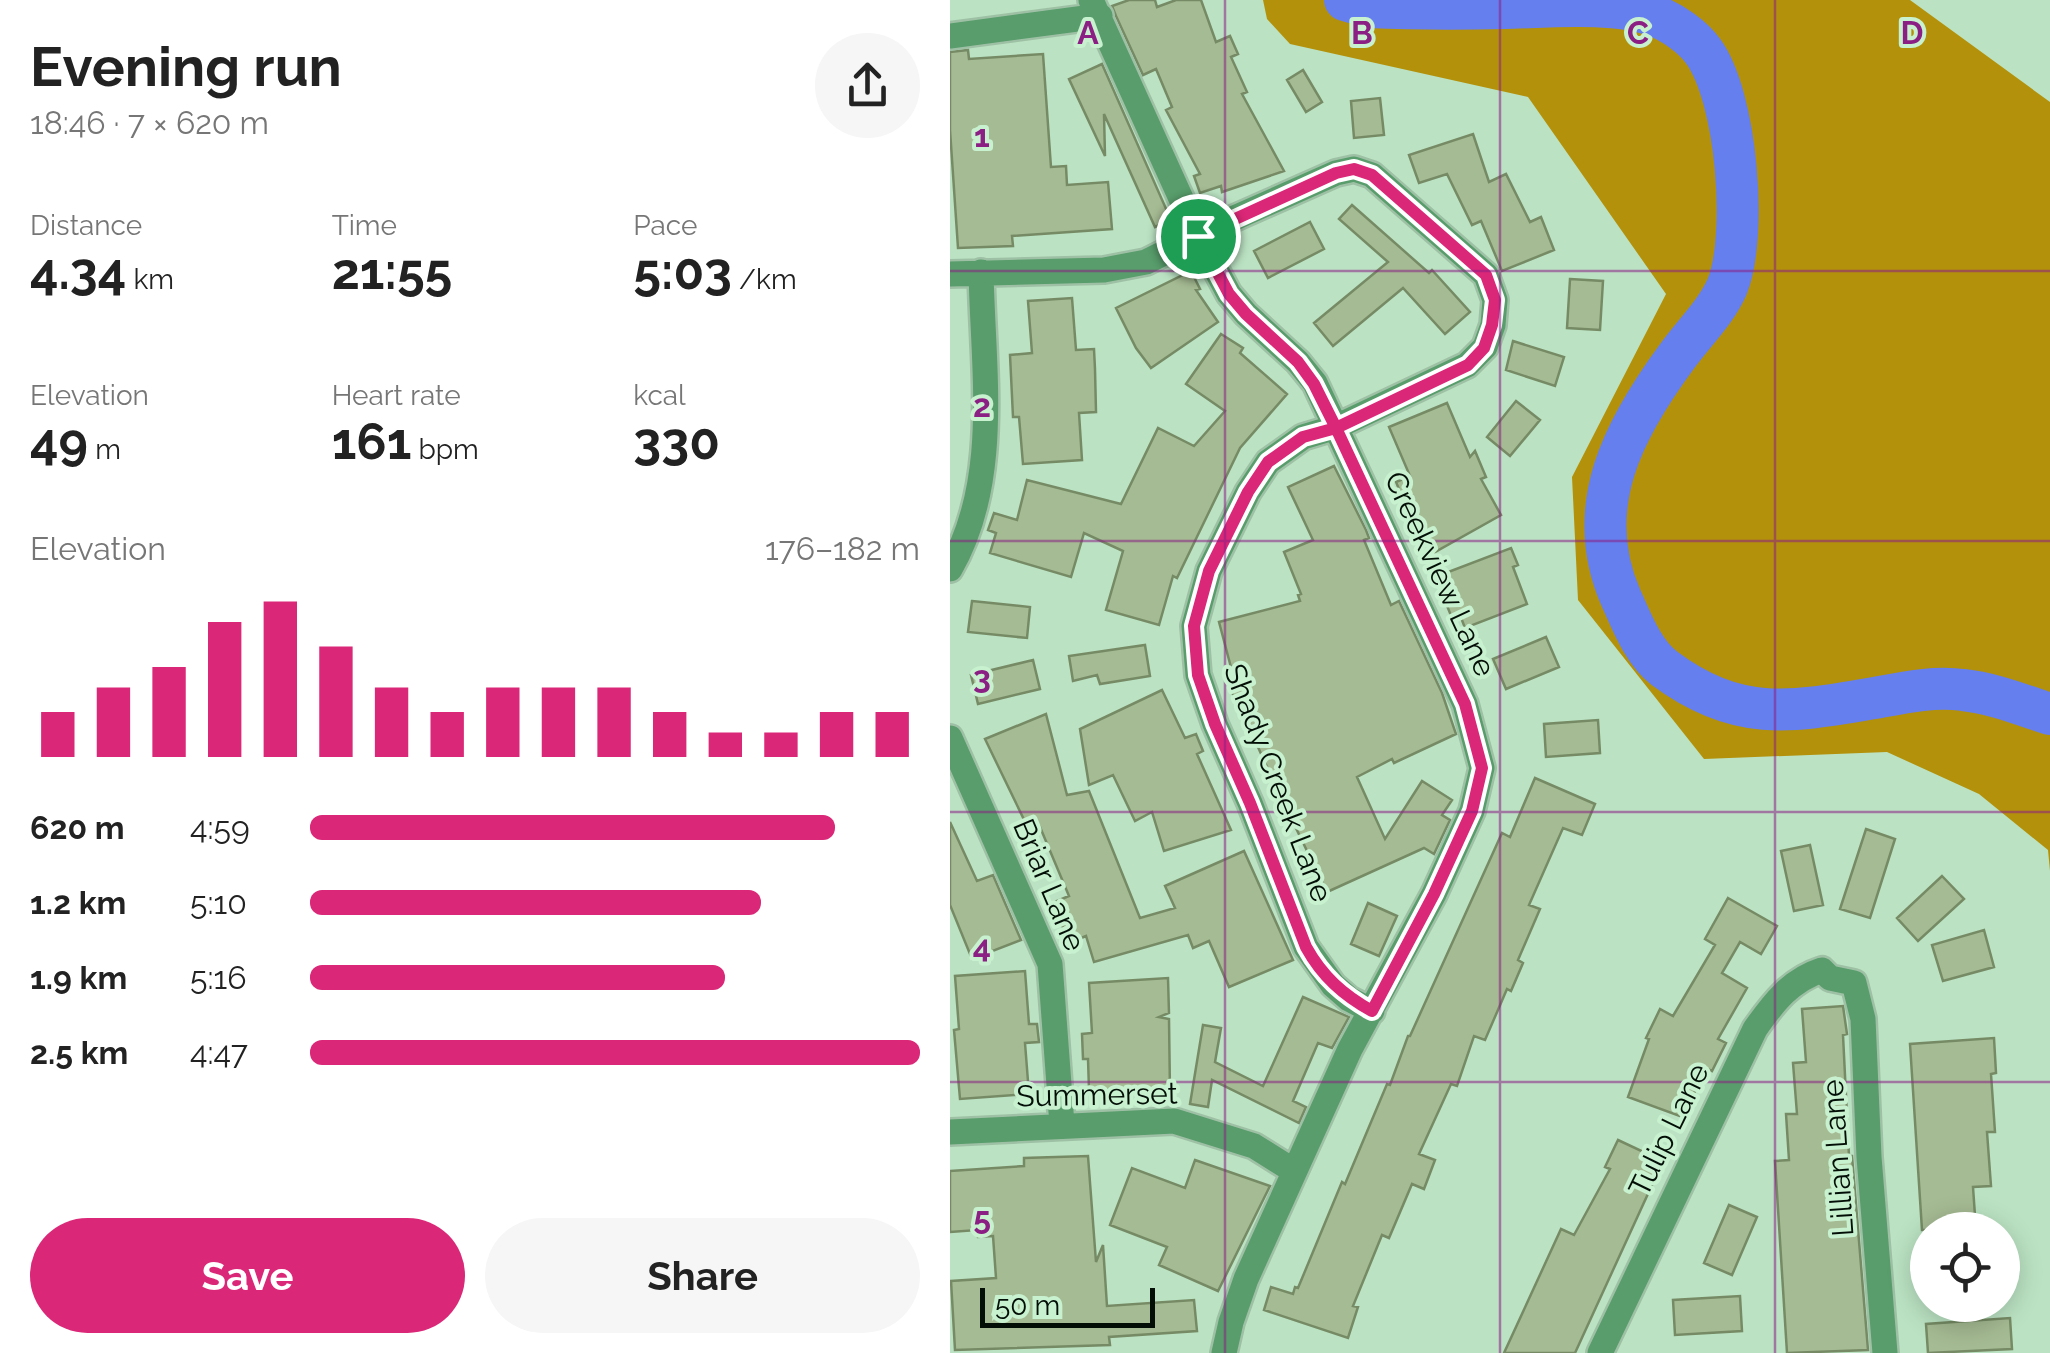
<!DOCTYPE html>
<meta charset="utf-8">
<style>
body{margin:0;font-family:Raleway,sans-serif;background:#f6f6f6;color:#222;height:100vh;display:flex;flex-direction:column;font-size:38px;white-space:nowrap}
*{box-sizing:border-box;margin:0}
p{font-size:32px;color:#767676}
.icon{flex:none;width:55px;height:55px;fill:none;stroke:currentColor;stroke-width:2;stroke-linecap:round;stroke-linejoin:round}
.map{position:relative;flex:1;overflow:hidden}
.sheet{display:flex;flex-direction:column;background:#fff;width:950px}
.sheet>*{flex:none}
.buttons{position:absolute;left:960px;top:1212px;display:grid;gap:20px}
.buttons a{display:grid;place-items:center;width:110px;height:110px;border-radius:50%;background:#fff;box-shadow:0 5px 25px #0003;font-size:50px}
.scale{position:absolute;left:30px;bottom:25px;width:175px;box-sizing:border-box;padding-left:10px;border:5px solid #030f06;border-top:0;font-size:28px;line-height:35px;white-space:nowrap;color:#030f06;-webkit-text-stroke:8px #c8f1d0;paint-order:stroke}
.pin{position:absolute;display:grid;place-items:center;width:85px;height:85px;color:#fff;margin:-42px;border:5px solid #fff;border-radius:50%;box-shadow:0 2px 10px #0007}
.round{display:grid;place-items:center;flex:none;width:105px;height:105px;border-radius:52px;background:#f6f6f6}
.summary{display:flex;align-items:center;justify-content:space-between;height:170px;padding:0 30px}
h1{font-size:55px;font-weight:700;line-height:75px}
.figures{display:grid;grid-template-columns:repeat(3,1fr);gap:15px;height:170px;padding:10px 30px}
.figures div{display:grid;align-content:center}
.figures b{font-size:50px;font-weight:700}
.figures small{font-size:28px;font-weight:400}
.figures p{font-size:28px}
.chart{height:280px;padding:20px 30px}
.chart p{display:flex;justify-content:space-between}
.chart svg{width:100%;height:180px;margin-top:10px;stroke:#db2777;stroke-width:6}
.button{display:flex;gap:20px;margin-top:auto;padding:20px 30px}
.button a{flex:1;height:115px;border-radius:60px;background:#db2777;color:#fff;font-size:40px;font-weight:700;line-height:115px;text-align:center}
.button a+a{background:#f6f6f6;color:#222}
ul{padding:0 30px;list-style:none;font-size:32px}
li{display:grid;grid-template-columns:160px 120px 1fr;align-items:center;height:75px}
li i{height:25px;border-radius:12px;background:#db2777}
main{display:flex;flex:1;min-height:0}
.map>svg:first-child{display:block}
.forest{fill:#b4910a}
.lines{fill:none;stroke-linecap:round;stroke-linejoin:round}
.river{stroke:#657fee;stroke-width:42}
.building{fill:#a5bb93;stroke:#768b65;stroke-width:2.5}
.street-casing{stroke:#9ec1a5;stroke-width:30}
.street{stroke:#589d6b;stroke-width:25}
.route-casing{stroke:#fff;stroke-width:20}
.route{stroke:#db2777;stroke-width:12}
.grid{fill:none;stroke:#8b1f83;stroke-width:2.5;stroke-opacity:0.55}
.labels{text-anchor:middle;stroke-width:8;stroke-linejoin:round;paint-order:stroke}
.street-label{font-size:30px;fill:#030f06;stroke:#c8f1d0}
.grid-label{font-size:32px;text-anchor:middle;font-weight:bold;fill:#8b1f83;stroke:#c8f1d0;stroke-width:8;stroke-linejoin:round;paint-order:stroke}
</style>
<main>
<section class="sheet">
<div class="summary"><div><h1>Evening run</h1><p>18:46 · 7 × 620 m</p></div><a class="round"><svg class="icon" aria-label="share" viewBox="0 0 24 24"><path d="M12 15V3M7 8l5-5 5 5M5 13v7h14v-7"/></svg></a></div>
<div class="figures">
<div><p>Distance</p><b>4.34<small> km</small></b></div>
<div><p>Time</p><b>21:55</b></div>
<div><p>Pace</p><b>5:03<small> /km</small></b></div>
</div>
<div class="figures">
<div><p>Elevation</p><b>49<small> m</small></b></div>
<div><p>Heart rate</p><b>161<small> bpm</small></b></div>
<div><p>kcal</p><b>330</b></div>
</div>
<div class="chart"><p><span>Elevation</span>176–182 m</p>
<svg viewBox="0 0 160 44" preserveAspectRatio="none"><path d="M5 44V33M15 44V27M25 44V22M35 44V11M45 44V6M55 44V17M65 44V27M75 44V33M85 44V27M95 44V27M105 44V27M115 44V33M125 44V38M135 44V38M145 44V33M155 44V33"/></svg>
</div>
<ul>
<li><b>620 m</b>4:59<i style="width:86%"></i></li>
<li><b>1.2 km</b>5:10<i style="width:74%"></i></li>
<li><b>1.9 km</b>5:16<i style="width:68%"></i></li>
<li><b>2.5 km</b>4:47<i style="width:100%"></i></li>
</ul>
<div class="button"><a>Save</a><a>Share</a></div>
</section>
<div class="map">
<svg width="1100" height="1353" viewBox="0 0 1100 1353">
<rect width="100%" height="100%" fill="#bbe3c3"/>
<path class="forest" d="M313 0H960L1100 102V871L1098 850 1029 794 937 752 754 759 628 600 622 477 716 294 578 97 340 44 317 19Z"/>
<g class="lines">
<path class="river" d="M395 0 419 7C464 9 510 9 555 8 598 7 666 1 705 16 722 22 743 37 753 51 787 97 798 236 777 287 766 312 744 333 728 355 674 428 631 507 671 598 682 622 693 652 714 668 789 724 843 712 930 697 956 692 986 686 1013 690 1042 693 1072 705 1100 714"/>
</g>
<path class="building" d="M179 0H205L207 7 226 0H251L266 42 280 36 288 54 281 57 297 92 292 94 334 171 272 192 271 186 250 193 244 176 250 174 216 110 222 107 206 69 193 75 166 16 162 6Z
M18 50 19 59 93 54 101 167 116 166 117 185 158 182 162 229 62 236 63 246 8 248 0 130V52Z
M152 64 221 220 205 227 154 114 155 156 119 79Z
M353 70 372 102 356 112 337 80Z
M430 98 434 135 404 138 401 101Z
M523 134 539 182 556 174 580 222 591 217 604 250 552 271 531 221 522 225 497 174 469 183 459 155Z
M402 205 479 273 482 270 520 312 495 334 453 288 383 346 364 323 438 262 389 219Z
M360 222 374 249 318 278 304 251Z
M241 271 250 289 246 290 268 322 201 368 186 348 166 308Z
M620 279 653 281 650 330 617 328Z
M122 298 126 350 144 349 145 369 146 412 129 413 132 460 73 464 69 417H63L60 355 82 353 78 301Z
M271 334 293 348 290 353 337 394 290 448 227 578 223 576 209 625 156 610 173 551 134 533 121 577 40 553 46 533 38 530 44 513 67 520 77 480 171 504 208 428 244 446 275 411 236 384Z
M563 341 614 357 605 386 556 370Z
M566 401 590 420 560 456 537 437Z
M497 403 520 457 525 451 536 477 531 479 551 515 485 552 458 511 446 482 460 476 439 427Z
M384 466 416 530 419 538 414 540 441 605 449 601 492 693 506 734 444 763 442 759 407 777 435 839 472 781 502 800 492 815 500 820 484 854 474 848 377 892 327 789 298 725 289 695 284 697 276 678 283 675 269 622 350 601 348 595 351 594 334 552 363 540 338 487Z
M561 548 568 565 563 567 577 604 515 628 510 615 502 618 495 601 502 598 493 574Z
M22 601 80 607 77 638 18 632Z
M596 637 609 667 556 689 543 659Z
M195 645 200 676 150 684 147 675 123 681 119 656Z
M83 660 90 689 28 704 21 675Z
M212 690 235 738 246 734 253 751 247 754 281 830 214 851 202 812 185 821 163 775 139 785 130 729Z
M96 714 117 795 139 791 190 918 225 908 215 886 294 851 343 960 279 987 259 941 243 948 238 935 144 962 136 936 119 943 112 925 116 924 107 901 119 896 90 827 80 832 35 739Z
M648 720 650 753 596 757 594 724Z
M585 778 645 804 632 835 613 828 579 905 590 909 568 960 573 963 561 991 557 989 535 1040 524 1036 507 1086 501 1084 469 1154 485 1160 474 1189 462 1184 439 1238 432 1235 403 1306 408 1307 398 1338 314 1310 321 1287 343 1294 345 1287 348 1288 392 1182 395 1184 437 1084 440 1085 458 1036H460L552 833 560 837Z
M0 822 27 881 43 875 71 940 22 959 0 905Z
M916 829 945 839 920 918 890 909Z
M860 845 873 905 844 911 831 851Z
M992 876 1014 899 968 941 947 918Z
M778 898 827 926 811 954 790 942 772 973 797 988 768 1039 776 1043 762 1071 754 1067 735 1118 678 1097 699 1039 696 1038 710 1009 723 1016 765 945 755 939Z
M418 903 447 916 429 956 401 944Z
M1034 930 1044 967 993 981 982 945Z
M75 971 79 1024H87L89 1042 75 1043 79 1094 10 1099 4 1030 9 1029 5 976Z
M218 978 219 1013 209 1017 219 1019 220 1093H190V1088L139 1090 138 1059H133L132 1034 142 1033 139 983Z
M353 997 399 1017 382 1048 368 1043 343 1101 356 1107 349 1123 262 1080 258 1107 240 1104 253 1025 271 1028 265 1062 313 1086Z
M893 1006 897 1034 893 1035 899 1156H902L918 1350 837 1353 825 1161 839 1160 836 1114H847L843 1063 856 1062 852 1009Z
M1044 1038 1046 1073 1041 1074 1045 1132H1037L1041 1186 1023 1187 1026 1230H972L960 1044Z
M668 1140 713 1161 625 1353H554L611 1229 624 1235 660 1169 655 1167Z
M138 1156 146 1262 153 1245 157 1306 244 1300 247 1331 159 1337 160 1345 5 1350 1 1281 46 1278 43 1236 28 1237 27 1230 0 1232V1171L74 1166V1158Z
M245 1160 320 1186 268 1291 209 1265 217 1247 160 1225 182 1168 235 1188Z
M779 1205 807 1217 782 1275 754 1263Z
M790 1296 792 1331 725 1335 723 1300Z
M1060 1318 1062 1349 978 1353 976 1324Z"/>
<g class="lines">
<g class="street-casing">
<path id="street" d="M141 0 248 236 279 294 296 314 348 362 365 383 515 704 532 768 522 811 484 894 400 1049 296 1279 281 1322 274 1353
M0 36 150 16
M0 274 154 270 196 262 280 220 386 173 404 169 422 175 536 275 545 300 543 325 535 347 517 365 386 427 353 437 318 462 298 492 259 571 244 626 248 675 265 724 300 803 356 947 383 985 399 999 422 1011
M0 569C51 481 33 371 31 272
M0 738 100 964 112 1125
M0 1132 224 1121 304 1146 344 1171
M650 1353 805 1029C824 1002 841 980 872 970L880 978 904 983 913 1019 919 1157 935 1353"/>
</g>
<use href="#street" class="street"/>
</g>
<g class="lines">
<g class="route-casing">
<path id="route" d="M248 236 279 294 296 314 348 362 364 384 386 428 515 704 532 768 522 811 484 894 422 1011C393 995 372 976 356 947L300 803 265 724 248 675 244 626 259 571 298 492 318 462 353 437 386 428 518 365 534 348 542 325 545 300 536 275 422 175 404 169 386 173 248 236"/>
</g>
<use href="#route" class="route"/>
</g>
<path class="grid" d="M275 0V1353M550 0V1353M825 0V1353M0 271H1100M0 541H1100M0 812H1100M0 1082H1100"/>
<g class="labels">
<g class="street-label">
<text transform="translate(490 574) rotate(65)" y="10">Creekview Lane</text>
<text transform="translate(328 783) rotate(69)" y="10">Shady Creek Lane</text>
<text transform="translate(99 885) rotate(67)" y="10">Briar Lane</text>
<text transform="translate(147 1095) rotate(-1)" y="10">Summerset</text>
<text transform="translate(719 1130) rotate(-64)" y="10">Tulip Lane</text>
<text transform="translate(888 1158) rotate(-94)" y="10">Lillian Lane</text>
</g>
</g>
<g class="grid-label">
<text x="138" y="44">A</text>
<text x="412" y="44">B</text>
<text x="688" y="44">C</text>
<text x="962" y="44">D</text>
<text x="32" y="147">1</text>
<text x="32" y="417">2</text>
<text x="32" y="688">3</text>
<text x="32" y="958">4</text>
<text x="32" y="1229">5</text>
</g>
</svg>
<div class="buttons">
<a><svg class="icon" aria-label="locate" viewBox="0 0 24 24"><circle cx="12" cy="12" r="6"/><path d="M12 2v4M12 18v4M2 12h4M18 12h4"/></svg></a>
</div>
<div class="scale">50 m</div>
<div class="pin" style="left:248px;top:236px;background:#1e9e55"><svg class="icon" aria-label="arrive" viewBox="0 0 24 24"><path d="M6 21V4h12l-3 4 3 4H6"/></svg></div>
</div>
</main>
